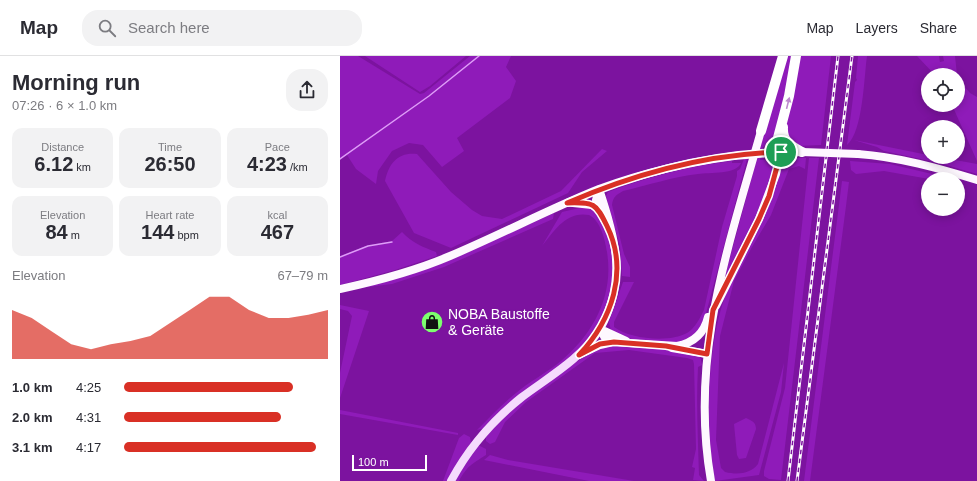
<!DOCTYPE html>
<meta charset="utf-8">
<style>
body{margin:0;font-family:Arial,sans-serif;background:#f2f2f3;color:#2b2b33;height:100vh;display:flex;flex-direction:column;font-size:15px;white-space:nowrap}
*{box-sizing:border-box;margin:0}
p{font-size:13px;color:#7c7c81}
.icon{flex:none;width:22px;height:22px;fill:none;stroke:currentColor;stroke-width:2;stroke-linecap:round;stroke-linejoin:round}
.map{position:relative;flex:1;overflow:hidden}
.panel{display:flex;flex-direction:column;background:#fff;width:340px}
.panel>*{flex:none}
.fabs{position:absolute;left:581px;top:12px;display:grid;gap:8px}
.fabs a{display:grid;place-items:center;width:44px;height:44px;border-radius:50%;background:#fff;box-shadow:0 2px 10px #0003;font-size:20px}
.scale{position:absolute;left:12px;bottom:10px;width:75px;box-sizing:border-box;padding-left:4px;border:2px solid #fff;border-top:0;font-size:11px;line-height:14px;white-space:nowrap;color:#fff;-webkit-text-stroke:3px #7c139f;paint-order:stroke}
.pin{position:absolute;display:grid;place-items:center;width:34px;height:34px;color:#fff;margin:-17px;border:2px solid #fff;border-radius:50%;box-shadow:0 1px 4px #0007}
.round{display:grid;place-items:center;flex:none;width:42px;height:42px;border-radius:16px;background:#f2f2f3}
.summary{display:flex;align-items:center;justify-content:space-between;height:68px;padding:0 12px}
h1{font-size:22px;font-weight:800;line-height:30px}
.figures{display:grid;grid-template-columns:repeat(3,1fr);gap:6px;height:68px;padding:4px 12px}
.figures div{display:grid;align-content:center;border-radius:10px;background:#f2f2f3;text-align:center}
.figures b{font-size:20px;font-weight:800}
.figures small{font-size:11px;font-weight:400}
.figures p{font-size:11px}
.chart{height:112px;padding:8px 12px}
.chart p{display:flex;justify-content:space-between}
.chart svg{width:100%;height:72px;margin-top:4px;fill:#d93025;opacity:.7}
ul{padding:0 12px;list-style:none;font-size:13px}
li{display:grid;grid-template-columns:64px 48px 1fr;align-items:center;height:30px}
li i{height:10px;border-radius:5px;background:#d93025}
header{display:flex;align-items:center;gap:24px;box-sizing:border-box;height:56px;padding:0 20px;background:#fff;border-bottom:1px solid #e1e1e2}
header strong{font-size:19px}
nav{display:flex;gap:22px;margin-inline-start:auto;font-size:14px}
.search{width:280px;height:36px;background:#f2f2f3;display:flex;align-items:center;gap:10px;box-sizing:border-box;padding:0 14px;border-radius:16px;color:#7c7c81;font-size:15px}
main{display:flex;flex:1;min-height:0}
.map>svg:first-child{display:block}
.green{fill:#8f1bb9}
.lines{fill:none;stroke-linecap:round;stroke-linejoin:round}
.stream{stroke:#de9df7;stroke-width:1.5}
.secondary{stroke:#f5dbfd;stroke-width:8}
.primary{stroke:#fef8ff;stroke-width:8}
.highway{stroke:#fff;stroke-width:10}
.rail-casing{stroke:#fff;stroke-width:3}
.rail{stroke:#7c139f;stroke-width:1.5;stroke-dasharray:4.5;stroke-linecap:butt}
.primary-bridge{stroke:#fef8ff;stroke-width:8}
.oneway{fill:#be89cf}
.route-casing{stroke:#fff;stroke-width:8}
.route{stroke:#d93025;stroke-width:5}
.labels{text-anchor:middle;stroke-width:3;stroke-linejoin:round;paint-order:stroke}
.poi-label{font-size:14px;fill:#fff;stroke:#7c139f;text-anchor:start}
</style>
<header>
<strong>Map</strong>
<div class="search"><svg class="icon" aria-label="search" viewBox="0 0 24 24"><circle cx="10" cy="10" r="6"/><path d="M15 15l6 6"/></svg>Search here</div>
<nav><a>Map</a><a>Layers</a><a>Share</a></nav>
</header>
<main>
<section class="panel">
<div class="summary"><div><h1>Morning run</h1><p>07:26 · 6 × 1.0 km</p></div><a class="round"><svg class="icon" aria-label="share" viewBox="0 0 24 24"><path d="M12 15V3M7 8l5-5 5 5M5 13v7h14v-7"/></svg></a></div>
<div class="figures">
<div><p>Distance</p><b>6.12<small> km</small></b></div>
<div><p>Time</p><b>26:50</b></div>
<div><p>Pace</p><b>4:23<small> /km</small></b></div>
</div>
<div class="figures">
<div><p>Elevation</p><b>84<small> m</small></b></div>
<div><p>Heart rate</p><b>144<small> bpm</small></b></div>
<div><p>kcal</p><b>467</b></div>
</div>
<div class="chart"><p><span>Elevation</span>67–79 m</p>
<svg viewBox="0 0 160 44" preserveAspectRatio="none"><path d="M0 44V14L10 19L20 27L30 35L40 38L50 35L60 33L70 30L80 22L90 14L100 6L110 6L120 14L130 19L140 19L150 17L160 14V44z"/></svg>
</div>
<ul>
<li><b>1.0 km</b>4:25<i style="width:83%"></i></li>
<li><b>2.0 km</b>4:31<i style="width:77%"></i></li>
<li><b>3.1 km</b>4:17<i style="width:94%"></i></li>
</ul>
</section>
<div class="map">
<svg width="637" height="425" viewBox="0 0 637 425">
<rect width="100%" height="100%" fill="#7c139f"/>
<path class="green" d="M0 0H18L80 38 84 37 130 0H171L166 11 176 25 170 42 117 82 124 95 102 111 83 89 69 87 52 95 38 115 36 128 16 113 7 99 0 104Z
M25 0H126L90 30 80 36Z
M445 0H453V6L431 91H423L420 104H430V102L436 101V104L424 146 383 227Z
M458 0H491L481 89 457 90 449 86 445 67Z
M518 0H527C524 21 523 76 507 89L515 26 517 24 516 22Z
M577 0H599L600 6 604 5 603 0H615L617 19H595Z
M618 23 630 37 637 41V105L612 49H618Z
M514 84 588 99V101H599L637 108V118L599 107 544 95 537 91Z
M262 93 267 95 242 116 228 137 111 192 74 177 45 125C49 107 58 96 77 98L111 136 132 154 142 160 162 163 221 135Z
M446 102H466L465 113 459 110 449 113 431 159 412 191 394 225 380 280 376 384 381 412 385 416C398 419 410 418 418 408L444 307 441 336 419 419 375 425C365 376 367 289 385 241 401 195 424 150 443 104Z
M469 102H479L441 424 429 423 424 420V415L445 332Z
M404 103H407L364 265 358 277 339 287 294 284 271 275 269 266 283 226H294L274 266V271C290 283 329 287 347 277 355 272 360 262 364 254L382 171 397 120V115L400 113Z
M392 105V107H401C396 119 370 116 358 118 333 121 308 129 283 135 276 139 273 141 272 149L284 198 290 211V221L282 220 280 190 266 140 268 136C308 121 349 110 392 105Z
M510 105 550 108 613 123H589L544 115 516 118 511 114Z
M502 125 509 126 506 150 470 425H464Z
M248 150C263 158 267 175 270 191 278 227 265 269 239 295 227 306 213 315 201 326 182 341 164 357 145 372L137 374C151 360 165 345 181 333 194 323 209 315 221 305 254 277 274 239 267 196 265 184 261 165 249 159 226 155 215 174 202 190L222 156Z
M214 157 213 163 104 211 52 228 19 232 61 221 101 208Z
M62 176C72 187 83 191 96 196L97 200 55 214 0 229V200L26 190 52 185Z
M0 249 29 255 0 342V317L12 260 8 255 0 253Z
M268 290C290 291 341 290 360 299L362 309 358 311C356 347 358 383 359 419L364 425 353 424 355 412 352 411 356 393 354 308 353 304 347 302 289 294 255 297 186 346 165 366 155 386 150 388 146 385V379C179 347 224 307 268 290Z
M0 354 118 377V379L0 358Z
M406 362C412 365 416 366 416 373L406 402 399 403 397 399 394 368Z
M124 378 130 381 131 387 107 425H103L119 382Z
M138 389 146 393V399C132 408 127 410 119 425H114Z
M150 399 168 404 294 425H249L144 404Z"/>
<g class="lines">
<path class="stream" d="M0 103 89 40 139 0
M0 201 28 190 52 186"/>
<path class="secondary" d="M111 425C128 393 153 364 182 341 210 320 241 303 260 273"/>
<path class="primary" d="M437 97 462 96
M518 98C559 101 598 112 637 124
M259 133C276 183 287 224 260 273
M259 133 256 144 264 164
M233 147 252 149 259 154
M0 233C37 225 75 215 110 200 160 179 209 153 259 133 303 117 349 106 394 100
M376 250 419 163 436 118 441 97
M260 273 265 282 274 286 337 290C353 287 364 278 368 261
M260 273 286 285
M332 292 367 298
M239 299 260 289 273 286
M371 425C349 301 388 192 421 75"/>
<path class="highway" d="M443 71C442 86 451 90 462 96
M421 75 443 0
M434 97 449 40 456 0"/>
<g class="rail-casing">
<path id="rail" d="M448 425 498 0
M457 425 512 0"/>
</g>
<use href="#rail" class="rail"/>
<path class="primary-bridge" d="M462 96 518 98
M394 100 430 97"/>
</g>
<defs><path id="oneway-solid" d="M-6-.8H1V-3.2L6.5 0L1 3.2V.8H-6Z"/></defs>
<use class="oneway" href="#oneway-solid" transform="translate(448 47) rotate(-76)"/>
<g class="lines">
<g class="route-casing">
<path id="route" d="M441 96 429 140 419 163 373 254 367 298 326 290 274 286 260 288 239 299C272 264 289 215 267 170 256 147 254 146 227 147 294 118 367 98 441 96Z"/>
</g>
<use href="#route" class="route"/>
</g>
<defs>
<g id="shop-disc" transform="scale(1.15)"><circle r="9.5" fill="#7dff6e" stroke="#7c139f"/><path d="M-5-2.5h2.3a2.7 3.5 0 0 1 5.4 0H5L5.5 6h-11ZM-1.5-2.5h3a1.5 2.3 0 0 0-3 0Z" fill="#111"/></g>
</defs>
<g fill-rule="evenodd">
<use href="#shop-disc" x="92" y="266"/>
</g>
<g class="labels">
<g class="poi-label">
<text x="108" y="263">NOBA Baustoffe<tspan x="108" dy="16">&amp; Geräte</tspan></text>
</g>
</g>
</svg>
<div class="fabs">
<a><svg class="icon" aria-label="locate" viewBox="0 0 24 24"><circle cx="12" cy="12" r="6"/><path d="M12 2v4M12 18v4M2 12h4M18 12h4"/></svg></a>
<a>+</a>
<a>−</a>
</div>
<div class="scale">100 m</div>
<div class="pin" style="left:441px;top:96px;background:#1e9e55"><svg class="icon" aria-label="arrive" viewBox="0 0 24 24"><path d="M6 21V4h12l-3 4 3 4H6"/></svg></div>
</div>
</main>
